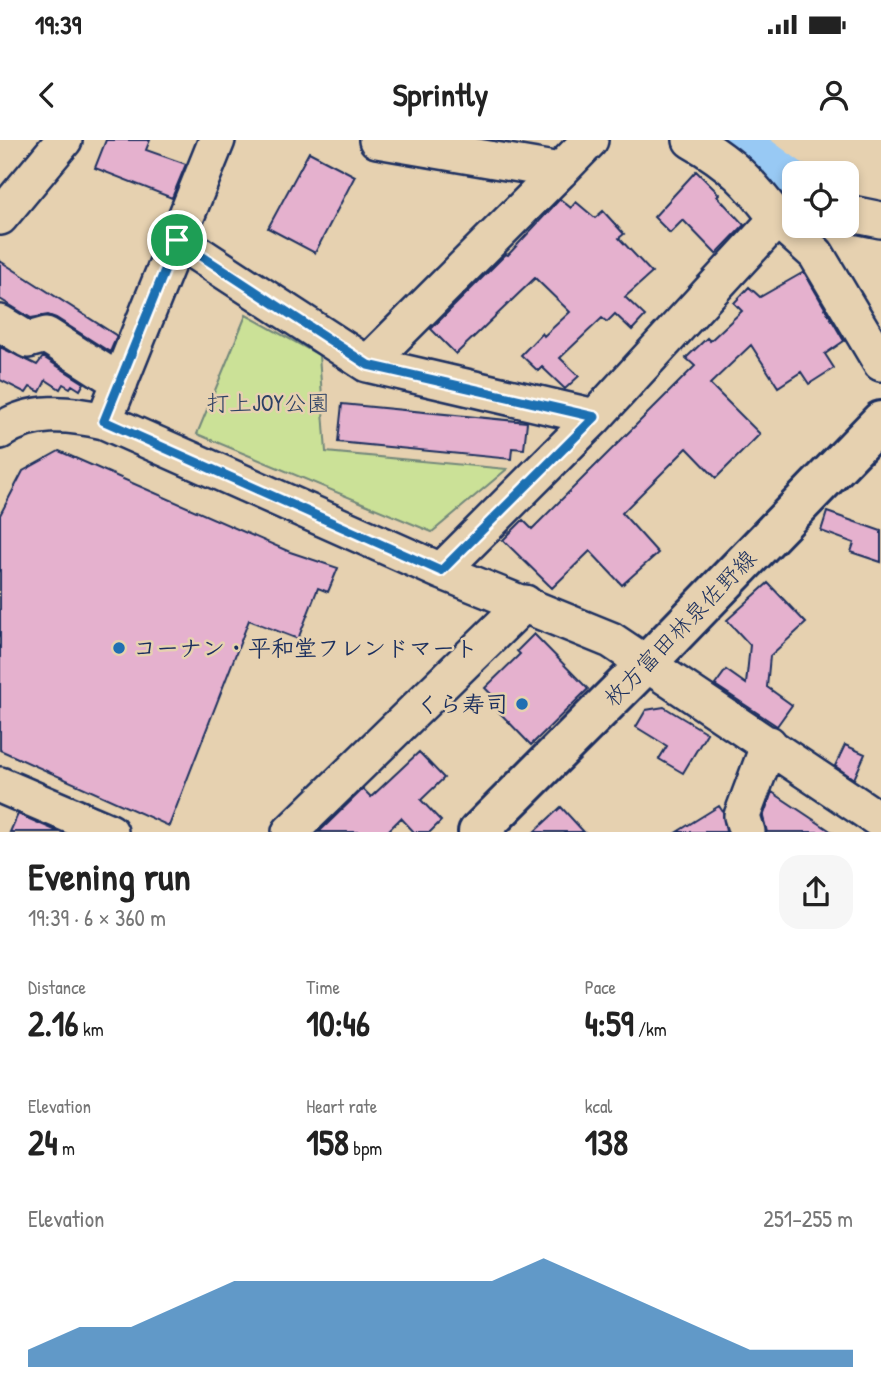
<!DOCTYPE html>
<meta charset="utf-8">
<style>
body{margin:0;font-family:"Patrick Hand","Klee One",sans-serif;background:#f6f6f6;color:#222;height:100vh;display:flex;flex-direction:column;font-size:26px;white-space:nowrap}
*{box-sizing:border-box;margin:0}
p{font-size:23px;color:#767676}
.icon{flex:none;width:38px;height:38px;fill:none;stroke:currentColor;stroke-width:2;stroke-linecap:round;stroke-linejoin:round}
.map{position:relative;height:692px;overflow:hidden}
.drawer{display:flex;flex-direction:column;background:#fff;flex:1}
.drawer>*{flex:none}
.buttons{position:absolute;left:782px;top:21px;display:grid;gap:14px}
.buttons a{display:grid;place-items:center;width:77px;height:77px;border-radius:14px;background:#fff;box-shadow:0 4px 10px #0003;font-size:35px}
.pin{position:absolute;display:grid;place-items:center;width:60px;height:60px;color:#fff;margin:-30px;border:4px solid #fff;border-radius:50%;box-shadow:0 2px 7px #0007}
.round{display:grid;place-items:center;flex:none;width:74px;height:74px;border-radius:21px;background:#f6f6f6}
.headline{display:flex;align-items:center;justify-content:space-between;height:119px;padding:0 28px}
h1{font-size:38px;font-weight:700;line-height:52px}
.metrics{display:grid;grid-template-columns:repeat(3,1fr);gap:10px;height:119px;padding:7px 28px}
.metrics div{display:grid;align-content:center}
.metrics b{font-size:35px;font-weight:700}
.metrics small{font-size:19px;font-weight:400}
.metrics p{font-size:19px}
.chart{height:196px;padding:14px 28px}
.chart p{display:flex;justify-content:space-between}
.chart svg{width:100%;height:126px;margin-top:7px;fill:#1f6fb2;opacity:.7}
.status{display:flex;justify-content:space-between;align-items:center;height:49px;padding:0 35px;background:#fff;direction:ltr}
.status svg{height:19px;fill:currentColor}
header{display:flex;justify-content:space-between;align-items:center;height:91px;padding:0 28px;background:#fff;font-size:32px;font-weight:700}
.map>svg:first-child{display:block}
.green{fill:#cbe197;stroke:#73887a;stroke-width:2}
.lines{fill:none;stroke-linecap:round;stroke-linejoin:round}
.stream{stroke:#668bb8;stroke-width:7}
.river{stroke:#98c9f4;stroke-width:42}
.building{fill:#e5b1ce;stroke:#1b2f5e;stroke-width:2}
.minor-casing{stroke:#1b2f5e;stroke-width:40}
.major-casing{stroke:#1b2f5e;stroke-width:44}
.minor{stroke:#e6d1b0;stroke-width:35}
.major{stroke:#e6d1b0;stroke-width:38}
.route-casing{stroke:#fff;stroke-width:14}
.route{stroke:#1f6fb2;stroke-width:9}
.poi-dot{fill:#1f6fb2;stroke:#e6d1b0;stroke-width:2.5}
.labels{text-anchor:middle;stroke-width:5;stroke-linejoin:round;paint-order:stroke}
.park-label{font-size:23px;fill:#2d4164;stroke:#e6d1b0}
.street-label{font-size:23px;fill:#1b2f5e;stroke:#e6d1b0}
.poi-label{font-size:23px;font-weight:bold;fill:#1b2f5e;stroke:#e6d1b0;text-anchor:start}
</style>
<div class="status"><b>19:39</b><svg viewBox="0 0 49 12"><path d="M0 12V9h3v3zM5 12V6h3v6zM10 12V3h3v9zM15 12V0h3v12zM26 1h20v11H26zM47 4h2v5h-2z"/></svg></div>
<header><svg class="icon" aria-label="back" viewBox="0 0 24 24"><path d="M15 5l-7 7 7 7"/></svg>Sprintly<svg class="icon" aria-label="person" viewBox="0 0 24 24"><circle cx="12" cy="8" r="4"/><path d="M4 21q1-7 8-7t8 7"/></svg></header>
<div class="map">
<svg width="881" height="692" viewBox="0 0 881 692">
<rect width="100%" height="100%" fill="#e6d1b0"/>
<filter id="ink" filterUnits="userSpaceOnUse"><feTurbulence type="fractalNoise" baseFrequency=".0143" numOctaves="2"/><feDisplacementMap in="SourceGraphic" scale="14" xChannelSelector="R" yChannelSelector="G"/><feConvolveMatrix kernelMatrix="1 2 1 2 8 2 1 2 1" color-interpolation-filters="sRGB"/></filter>
<g filter="url(#ink)">
<path class="green" d="M246 175 319 215 326 312 507 329 432 392 197 294Z"/>
<g class="lines">
<path class="stream" d="M787 39 794 53"/>
<path class="river" d="M735 0 794 43"/>
</g>
<path class="building" d="M106 0H150L146 10 186 24 172 58 95 28Z
M309 12 355 36 315 113 268 88Z
M696 31 719 54 717 56 744 85 716 114 683 80 670 93 654 77Z
M560 59 571 68 576 62 595 78 603 71 624 94 619 98 652 133 625 157 645 176 632 190 615 174 607 182 602 178 560 218 579 236 565 249 542 227 538 231 521 215 542 193 544 196 570 172 535 138 456 214 431 189 506 114 508 115Z
M0 121 117 196 110 212 56 178 48 175 31 178 0 159Z
M804 132 844 201 825 214 834 228 809 244 801 232 778 247 751 205 710 244 760 294 716 338 687 308 622 373 658 413 622 445 590 411 552 448 503 400 523 380 532 389 695 226 686 218 707 198 710 201 742 171 734 163 749 147 760 157Z
M0 207 37 225 43 217 84 243 80 250 72 245 70 248 63 244 60 249 46 240 40 252 30 247 26 253 0 240Z
M342 264 527 282 524 309 512 308 511 319 338 302Z
M59 311 290 412 338 428 328 452 318 448 298 499 249 480 169 686 0 610V375L23 331Z
M827 372 881 391V422L851 412 854 403 821 391Z
M768 443 806 483 770 516 767 547 792 565 777 586 715 545 726 530 746 544 750 505 727 480Z
M534 494 588 549 531 605 498 571 503 566 485 548 520 514 517 511Z
M664 567 707 593 683 633 659 619 667 606 636 587 646 570Z
M845 605 865 614 854 639 835 626Z
M419 612 444 638 421 660 441 681 430 692H414L401 678 387 692H319L363 649 371 657Z
M772 652 832 692H767L763 677Z
M719 666 723 672 726 692H677Z
M561 667 584 692H534Z
M18 674 59 692H10Z"/>
<g class="lines">
<g class="minor-casing">
<path id="minor" d="M377 0 560 31 590 0
M691 0C730 22 751 43 777 79
M560 31 367 224 595 277
M847 73 881 80
M0 77 64 0
M177 100 367 224
M0 183 28 200 46 195 120 242
M104 281 217 0
M0 291C31 269 70 273 104 281L441 431 611 500 881 681
M441 431 595 277 777 79 816 114 881 223
M0 645 110 692
M290 692 525 463
M747 692 742 676 769 604"/>
</g>
<g class="major-casing">
<path id="major" d="M478 692 647 523 881 281"/>
</g>
<use href="#minor" class="minor"/>
<use href="#major" class="major"/>
</g>
</g>
<g class="lines" filter="url(#ink)">
<g class="route-casing">
<path id="route" d="M177 100 368 225 595 277 441 431 104 281Z"/>
</g>
<use href="#route" class="route"/>
</g>
<g class="poi-dot">
<circle cx="119" cy="508" r="7"/>
<circle cx="522" cy="564" r="7"/>
</g>
<g class="labels">
<g class="park-label">
<text x="268" y="271">打上JOY公園</text>
</g>
<g class="street-label">
<text transform="translate(680 488) rotate(-46)" y="8">枚方富田林泉佐野線</text>
</g>
<g class="poi-label">
<text x="133" y="516">コーナン・平和堂フレンドマート</text>
<text x="508" y="572" text-anchor="end">くら寿司</text>
</g>
</g>
</svg>
<div class="buttons">
<a><svg class="icon" aria-label="locate" viewBox="0 0 24 24"><circle cx="12" cy="12" r="6"/><path d="M12 2v4M12 18v4M2 12h4M18 12h4"/></svg></a>
</div>
<div class="pin" style="left:177px;top:100px;background:#1e9e55"><svg class="icon" aria-label="arrive" viewBox="0 0 24 24"><path d="M6 21V4h12l-3 4 3 4H6"/></svg></div>
</div>
<section class="drawer">
<div class="headline"><div><h1>Evening run</h1><p>19:39 · 6 × 360 m</p></div><a class="round"><svg class="icon" aria-label="share" viewBox="0 0 24 24"><path d="M12 15V3M7 8l5-5 5 5M5 13v7h14v-7"/></svg></a></div>
<div class="metrics">
<div><p>Distance</p><b>2.16<small> km</small></b></div>
<div><p>Time</p><b>10:46</b></div>
<div><p>Pace</p><b>4:59<small> /km</small></b></div>
</div>
<div class="metrics">
<div><p>Elevation</p><b>24<small> m</small></b></div>
<div><p>Heart rate</p><b>158<small> bpm</small></b></div>
<div><p>kcal</p><b>138</b></div>
</div>
<div class="chart"><p><span>Elevation</span>251–255 m</p>
<svg viewBox="0 0 160 44" preserveAspectRatio="none"><path d="M0 44V38L10 30L20 30L30 22L40 14L50 14L60 14L70 14L80 14L90 14L100 6L110 14L120 22L130 30L140 38L150 38L160 38V44z"/></svg>
</div>
</section>
